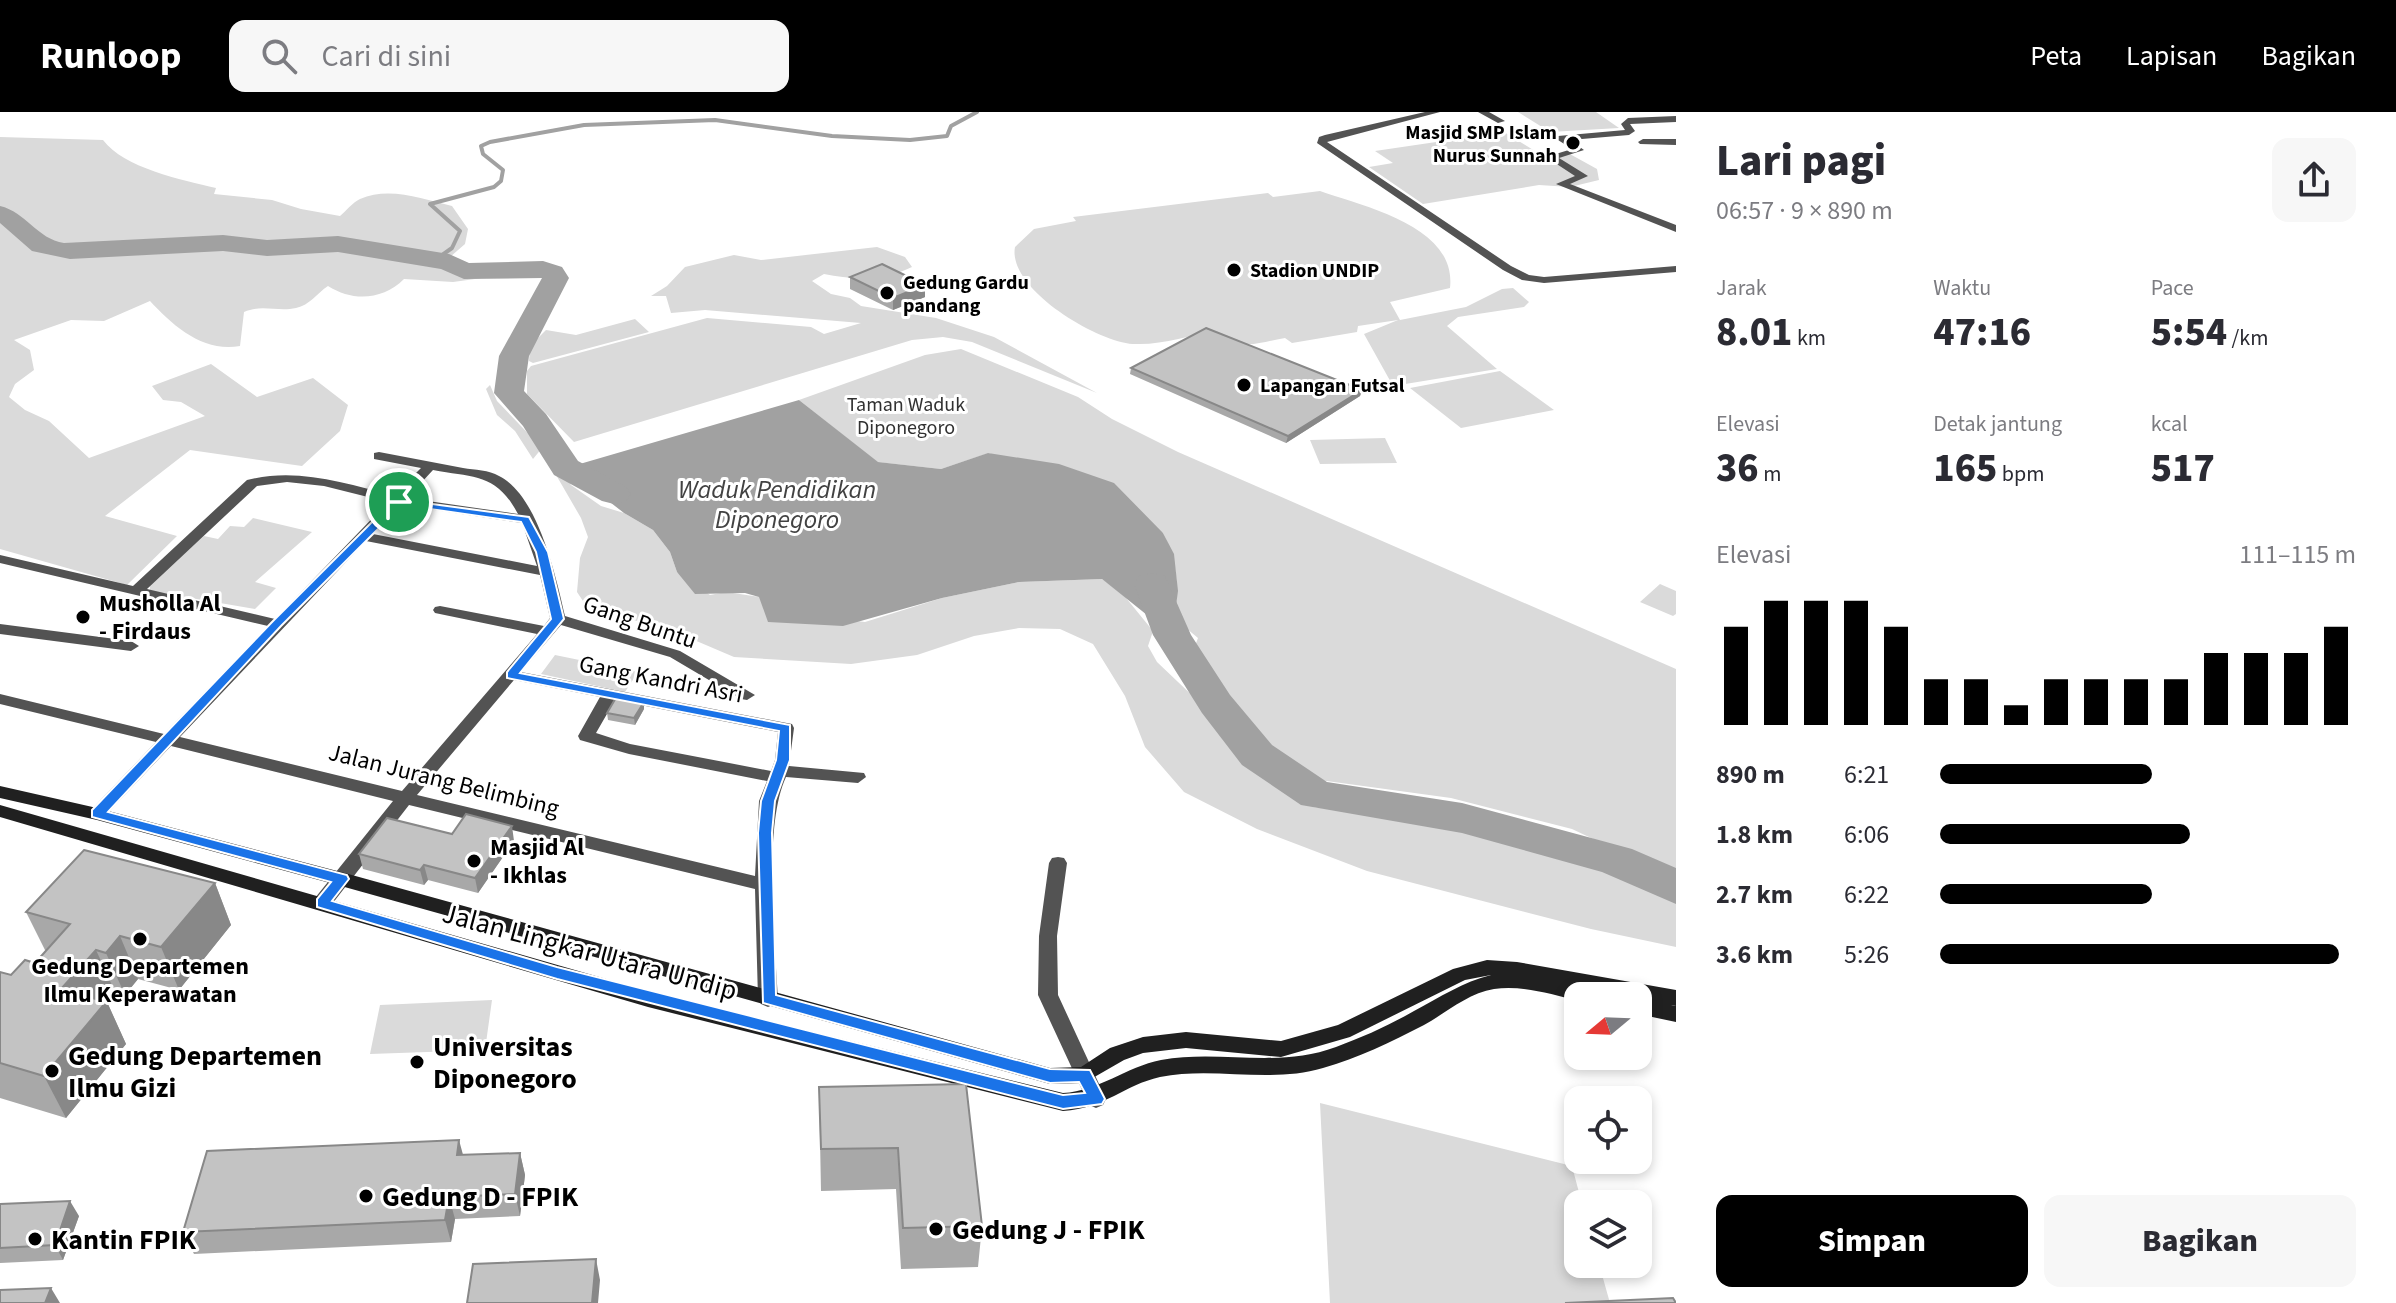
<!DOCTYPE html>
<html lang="id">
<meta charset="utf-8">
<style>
body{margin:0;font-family:"Source Sans 3",sans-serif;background:#f7f7f7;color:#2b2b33;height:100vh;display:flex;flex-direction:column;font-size:30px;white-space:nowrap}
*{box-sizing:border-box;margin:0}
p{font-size:26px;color:#7c7c81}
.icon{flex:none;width:44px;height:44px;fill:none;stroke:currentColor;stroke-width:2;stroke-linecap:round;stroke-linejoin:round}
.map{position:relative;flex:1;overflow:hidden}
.panel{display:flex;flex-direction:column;background:#fff;width:720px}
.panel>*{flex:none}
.needle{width:52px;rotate:251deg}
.buttons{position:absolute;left:1564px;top:870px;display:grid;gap:16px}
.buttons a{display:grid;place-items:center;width:88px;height:88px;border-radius:16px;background:#fff;box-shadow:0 4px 12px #0003;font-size:40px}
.pin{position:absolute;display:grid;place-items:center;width:68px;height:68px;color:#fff;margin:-34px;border:4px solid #fff;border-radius:50%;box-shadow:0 2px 8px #0007}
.round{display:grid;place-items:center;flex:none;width:84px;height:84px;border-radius:16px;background:#f7f7f7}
.headline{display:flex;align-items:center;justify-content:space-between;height:136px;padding:0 40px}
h1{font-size:44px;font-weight:800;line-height:60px}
.metrics{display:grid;grid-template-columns:repeat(3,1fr);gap:12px;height:136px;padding:8px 40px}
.metrics div{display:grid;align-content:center}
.metrics b{font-size:40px;font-weight:800}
.metrics small{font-size:22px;font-weight:400}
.metrics p{font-size:22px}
.chart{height:224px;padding:16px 40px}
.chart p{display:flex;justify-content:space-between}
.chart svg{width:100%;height:144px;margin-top:8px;stroke:#000;stroke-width:6}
.primary-button{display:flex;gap:16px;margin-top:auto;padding:16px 40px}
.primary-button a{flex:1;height:92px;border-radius:16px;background:#000;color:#fff;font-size:32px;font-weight:800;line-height:92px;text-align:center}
.primary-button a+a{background:#f7f7f7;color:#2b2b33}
ul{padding:0 40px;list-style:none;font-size:26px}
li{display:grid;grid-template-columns:128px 96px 1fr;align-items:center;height:60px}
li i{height:20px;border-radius:10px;background:#000}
header{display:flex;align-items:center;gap:48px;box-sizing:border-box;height:112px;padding:0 40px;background:#000;color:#fff}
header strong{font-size:38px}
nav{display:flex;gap:44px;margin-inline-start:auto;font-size:28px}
.search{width:560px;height:72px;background:#f7f7f7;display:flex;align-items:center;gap:20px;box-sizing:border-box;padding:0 28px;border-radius:16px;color:#7c7c81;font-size:30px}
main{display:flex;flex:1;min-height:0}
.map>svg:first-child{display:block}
.green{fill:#dadada}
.water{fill:#a1a1a1}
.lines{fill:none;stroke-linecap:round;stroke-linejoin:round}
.stream{stroke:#a1a1a1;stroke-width:4}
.river{fill:#a1a1a1;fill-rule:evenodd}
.street{fill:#535353;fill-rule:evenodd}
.secondary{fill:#202020;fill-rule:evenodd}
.wall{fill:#a8a8a8}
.shaded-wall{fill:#888}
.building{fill:#c3c3c3;stroke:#888;stroke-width:2}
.route{fill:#1a73e8;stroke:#fff;stroke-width:2;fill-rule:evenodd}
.poi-dot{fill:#000;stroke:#fff;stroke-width:3}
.labels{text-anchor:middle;stroke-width:6;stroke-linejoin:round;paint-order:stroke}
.far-poi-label{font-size:20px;font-weight:bold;fill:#000;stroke:#fff;text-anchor:start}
.far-park-label{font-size:20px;fill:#313131;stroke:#fff}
.poi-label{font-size:24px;font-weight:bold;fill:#000;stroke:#fff;text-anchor:start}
.street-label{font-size:24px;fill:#000;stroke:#fff}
.water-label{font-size:26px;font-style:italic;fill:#424242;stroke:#fff}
.near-street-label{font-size:28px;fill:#000;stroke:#fff}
.near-poi-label{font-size:28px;font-weight:bold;fill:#000;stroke:#fff;text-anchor:start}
</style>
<header>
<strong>Runloop</strong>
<div class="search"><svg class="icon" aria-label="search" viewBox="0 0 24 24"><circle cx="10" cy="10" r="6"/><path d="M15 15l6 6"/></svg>Cari di sini</div>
<nav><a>Peta</a><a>Lapisan</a><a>Bagikan</a></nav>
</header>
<main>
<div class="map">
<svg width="1676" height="1191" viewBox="0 0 1676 1191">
<rect width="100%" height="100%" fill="#fff"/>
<path class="green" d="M1518 0H1596L1619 16 1550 20Z
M1504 20 1543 44 1568 41 1597 57 1599 68 1570 75 1539 73 1423 92 1369 55 1393 51 1375 39Z
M0 25 103 28C124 56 182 68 216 76L214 82 272 88 301 97 340 104C346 99 353 90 360 87 389 74 423 87 452 94L468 117 465 132 450 145 467 156H489L497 164 453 170 404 167C383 188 353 190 328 174 316 182 310 193 296 196 278 200 261 192 244 200L240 234C204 241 173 214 150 189L104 209 71 208 14 228 30 238 34 258 15 272 9 285 25 298 49 309 89 346 205 304 181 290 163 288 152 274 211 252 257 285 313 266 348 293 340 319 302 354 190 338 105 404 177 424 127 473 0 437Z
M1320 79C1365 95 1457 114 1450 176L1390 190 1400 208 1466 195 1502 177 1513 176 1529 190 1524 195 1458 205 1447 214 1497 257 1393 274 1364 222 1398 208 1358 214 1357 220 1292 231 1285 226C1256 231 1241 240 1216 219 1191 223 1162 233 1136 232 1100 232 1007 177 1015 135L1034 117 1076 109 1073 105 1268 81 1273 85Z
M877 135 905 145 912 155C883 169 854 168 824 162L812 169 831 182 850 186 861 194 936 206 994 225 1097 281 972 230 943 225 912 228 574 330 527 282V259L531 254 707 206 811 215 824 222 861 211 705 198 671 201 666 184H651L667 174 685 155 734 143 761 148Z
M635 207 649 220 533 251 529 249 530 234 546 218 576 223Z
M961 237 1078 285 1112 307 1178 340 1676 557V766L1572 717 1451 686 1312 667 1281 650 1258 629 1221 586 1193 539 1198 526 1174 506C1179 475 1178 449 1163 421L989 341 941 357 877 350 799 288 925 243Z
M1500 259 1554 298 1461 316 1410 276Z
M490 273 497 289 542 336 533 347 515 319 497 303 486 277Z
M1385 326 1397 351 1320 352 1310 328Z
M554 348 571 373 601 394 624 401 653 418 670 440 677 460 710 483 726 480 760 485 765 498 865 510 942 486 1019 470 1102 467 1122 481 1153 519 1148 534 1157 550 1198 589 1252 649 1313 695 1454 712 1606 757 1659 779 1676 783V835L1591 817 1367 759 1257 717 1184 680 1145 635 1125 584 1093 532 1060 517 1019 516 974 524 917 543 851 552 734 545 673 519 587 495 577 480 580 446 588 425 581 406 548 349Z
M253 406 312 420 255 470 276 476 255 497 150 479V471L204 424 218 427 230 414 244 415Z
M1660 472 1676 479V502L1673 504 1640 490Z
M555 543 638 560 625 580 541 562Z
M492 888 485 938 370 942 380 893Z
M1320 991 1572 1054 1582 1092H1578V1152H1599L1610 1191H1330Z"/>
<path class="water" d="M799 288 878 350 941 357 988 341 1059 352 1114 371 1163 421 1174 442 1178 479 1172 523 1102 467 1019 470 942 486 843 514 768 510 759 485 745 481 695 482 677 460 670 440 653 418 624 401 566 356Z"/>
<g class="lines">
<path class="stream" d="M435 148 452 136 460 119 430 92 494 75 501 69 503 58 483 42 481 34 490 30 584 13 715 8 832 24 910 28 947 24 951 14 977 0"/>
<path class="river" d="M0 94C26 100 37 127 64 131L223 123 267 128 338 124 449 142 469 151 543 149 562 155 569 166 529 244 524 279 546 302 578 349 626 375 631 382 626 389 614 392 602 389 554 363 523 314 494 281 499 244 542 166 464 167 441 157 338 140 267 144 223 139 70 147 32 139 0 111Z
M1152 461 1165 464 1191 523 1230 583 1272 633 1327 670 1462 691 1632 737 1676 756V792L1602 760 1462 721 1301 693 1242 653 1202 601 1153 523 1134 472 1139 464Z"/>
<path class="street" d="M1425 0H1440L1327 30 1511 154 1529 163 1544 165 1676 154V160L1544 171 1522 168 1503 158 1317 31 1319 25 1325 23Z
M1478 0H1489L1505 9 1498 11Z
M1676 4V10L1630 12 1635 19 1629 23 1570 28 1584 38 1559 46 1588 64 1570 72 1676 113V120L1556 72 1575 64 1546 45 1572 37 1558 28V24L1625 18 1621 12 1628 6Z
M1643 27H1676V33L1640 32 1638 30Z
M379 340C407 345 435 351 463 356 475 358 489 358 499 364 538 383 556 465 565 504L680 539 755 583 747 588 741 587 670 545 561 513 521 560 792 612 794 616 789 654 864 661 866 665 858 671 786 665C763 714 775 830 778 887L775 892 768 895 761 892 758 887 755 777 409 693 329 796H315L313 791 315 786 393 689 171 634 103 706H91L88 702 91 698 156 630 0 592V582L164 622 268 514 0 451V443L133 474 247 368C299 355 344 372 394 383L421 356 374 347V341ZM433 358C475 366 496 361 518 402L407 386ZM287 370 324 374 388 390 275 507 147 477 257 374ZM401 393 522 411 537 454 373 422ZM366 429 540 463 550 506 544 514 440 494 435 495 433 498 435 501 537 522 402 679 180 625ZM514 568 600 585 578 624 580 628 629 642 767 669 759 689 755 764 417 683ZM615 588 778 620 775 648 771 659 630 632 596 621Z
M0 512 131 529 139 534 131 539 0 522Z
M1058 745 1064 746 1067 751 1057 824 1058 883 1106 987 1103 993 1096 996 1089 993 1038 883 1039 824 1049 751 1052 746Z"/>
<path class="secondary" d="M0 674 97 696 341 760 1050 956 1081 955 1110 936 1143 925 1186 920 1281 929 1338 913 1453 857 1487 848 1517 850 1676 878V894L1657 890 1676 894V910L1638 902V884L1599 880 1602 884H1578V889C1551 882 1522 873 1494 877 1468 881 1446 901 1424 913 1391 930 1358 946 1323 956 1269 972 1214 954 1160 965 1124 973 1106 996 1063 999L648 895 0 705V693L648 879 1063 981C1099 979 1126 955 1161 948 1220 937 1276 957 1336 935 1363 925 1390 913 1414 899 1440 885 1463 870 1491 863L1465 868 1350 925 1281 945 1186 936 1143 941 1124 948 1084 971 1050 972 341 774 97 708 0 686Z"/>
</g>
<path class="wall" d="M850 165 925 173V185L893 198 850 177Z
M1131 256 1362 278 1360 284 1286 331 1130 262Z
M644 590V597L635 613 608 608 607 601Z
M452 722 514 729 478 781 428 768 424 773 363 757 359 742Z
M215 771 231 813 179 878 138 867 125 883 115 880 107 890 126 932 66 1006 0 986V860L11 863 35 851 46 840 26 800Z
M966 972 982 1114 978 1155 901 1157 896 1077 821 1079 819 975Z
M520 1041 525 1063 520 1104 455 1107 451 1130 194 1142 183 1120 463 1043Z
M0 1092 79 1104 63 1148 0 1151Z"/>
<path class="shaded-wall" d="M925 173V185L893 198V186Z
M1362 278 1360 284 1286 331 1288 324Z
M644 590V597L635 613 634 606Z
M512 714 514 729 478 781 475 766Z
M424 753 428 768 424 773 420 758Z
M215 771 231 813 179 878 161 835Z
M120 824 138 867 125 883 106 841Z
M96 838 115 880 107 890 126 932 66 1006 44 964 61 877Z
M459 1028 465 1050 457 1043Z
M520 1041 525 1063 520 1104 515 1082Z
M449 1085 455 1107 451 1130 445 1108Z
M70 1089 79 1104 63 1148 55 1133Z
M596 1147 600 1168 598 1191H592Z
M51 1176 60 1191H45Z"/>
<path class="building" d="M882 152 925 173 893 186 850 165Z
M1206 216 1362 278 1288 324 1131 256Z
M617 584 644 590 634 606 607 601Z
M466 702 512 714 475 766 424 753 420 758 359 742 387 706 452 722Z
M84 738 215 771 161 835 120 824 106 841 96 838 61 877 106 890 44 964 0 951V860L11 863 25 848 35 851 70 812 26 800Z
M966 972 982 1114 903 1116 898 1036 821 1037 819 975Z
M459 1028 457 1043 520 1041 515 1082 449 1085 445 1108 183 1120 207 1039Z
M70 1089 55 1133 0 1136V1092Z
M596 1147 592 1191H467L473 1152Z
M51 1176 45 1191H0V1178Z
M1673 1186 1676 1191H1565Z"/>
<path class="route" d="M395 387 529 405 548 440 564 507 520 561 790 613V648L775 689 772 721 776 883 1050 957 1090 958 1105 987 1102 992 1063 997 557 867 317 795V787L331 770 92 705V698L273 509ZM402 393 521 410 536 440 551 507 507 560V566L779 619 776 648 761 689 758 721 763 891 1050 971 1079 970 1085 981 1063 983 557 855 332 789 349 767 347 763 108 700 281 514Z"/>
<g class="poi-dot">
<circle cx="1573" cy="31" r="8"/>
<circle cx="1234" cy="158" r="8"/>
<circle cx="887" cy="181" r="8"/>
<circle cx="1244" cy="273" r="8"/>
<circle cx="83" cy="505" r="8"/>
<circle cx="474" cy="749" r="8"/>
<circle cx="140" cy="827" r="8"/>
<circle cx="417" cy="950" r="8"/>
<circle cx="52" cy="959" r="8"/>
<circle cx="366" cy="1084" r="8"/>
<circle cx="936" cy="1117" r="8"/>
<circle cx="35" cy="1127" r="8"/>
</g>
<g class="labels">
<g class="far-poi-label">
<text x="1557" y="27" text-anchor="end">Masjid SMP Islam<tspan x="1557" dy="23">Nurus Sunnah</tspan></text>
<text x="1250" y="165">Stadion UNDIP</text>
<text x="903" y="177">Gedung Gardu<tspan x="903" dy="23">pandang</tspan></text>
<text x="1260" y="280">Lapangan Futsal</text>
</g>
<g class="far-park-label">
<text x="906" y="299">Taman Waduk<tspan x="906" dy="23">Diponegoro</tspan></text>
</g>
<g class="poi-label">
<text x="99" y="499">Musholla Al<tspan x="99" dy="28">- Firdaus</tspan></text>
<text x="490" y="743">Masjid Al<tspan x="490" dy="28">- Ikhlas</tspan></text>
<text x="140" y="862" text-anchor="middle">Gedung Departemen<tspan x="140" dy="28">Ilmu Keperawatan</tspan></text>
</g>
<g class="street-label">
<text transform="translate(640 510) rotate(19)" y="8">Gang Buntu</text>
<text transform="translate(661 567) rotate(11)" y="8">Gang Kandri Asri</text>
<text transform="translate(444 668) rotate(14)" y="8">Jalan Jurang Belimbing</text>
</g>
<g class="water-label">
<text x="777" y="386">Waduk Pendidikan<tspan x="777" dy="30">Diponegoro</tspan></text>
</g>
<g class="near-street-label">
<text transform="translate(590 839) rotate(15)" y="10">Jalan Lingkar Utara Undip</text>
</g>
<g class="near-poi-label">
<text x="433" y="944">Universitas<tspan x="433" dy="32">Diponegoro</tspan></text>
<text x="68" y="953">Gedung Departemen<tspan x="68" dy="32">Ilmu Gizi</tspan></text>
<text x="382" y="1094">Gedung D - FPIK</text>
<text x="952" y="1127">Gedung J - FPIK</text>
<text x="51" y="1137">Kantin FPIK</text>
</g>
</g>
</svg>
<div class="buttons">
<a><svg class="needle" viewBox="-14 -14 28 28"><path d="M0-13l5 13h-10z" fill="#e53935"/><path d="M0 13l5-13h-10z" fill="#7c7c81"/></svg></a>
<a><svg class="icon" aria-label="locate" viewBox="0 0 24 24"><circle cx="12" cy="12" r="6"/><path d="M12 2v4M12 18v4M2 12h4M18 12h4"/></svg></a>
<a><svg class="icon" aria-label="layers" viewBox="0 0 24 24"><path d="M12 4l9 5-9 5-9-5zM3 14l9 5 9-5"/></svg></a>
</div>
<div class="pin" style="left:399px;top:390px;background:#1e9e55"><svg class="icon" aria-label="arrive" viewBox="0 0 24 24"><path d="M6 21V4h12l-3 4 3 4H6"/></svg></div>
</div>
<section class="panel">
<div class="headline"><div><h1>Lari pagi</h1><p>06:57 · 9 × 890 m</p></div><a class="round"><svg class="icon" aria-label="share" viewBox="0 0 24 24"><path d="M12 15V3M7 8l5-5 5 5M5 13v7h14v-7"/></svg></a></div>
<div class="metrics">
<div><p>Jarak</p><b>8.01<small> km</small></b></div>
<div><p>Waktu</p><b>47:16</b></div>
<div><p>Pace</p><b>5:54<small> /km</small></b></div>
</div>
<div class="metrics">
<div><p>Elevasi</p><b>36<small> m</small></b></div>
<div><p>Detak jantung</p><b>165<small> bpm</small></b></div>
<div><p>kcal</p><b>517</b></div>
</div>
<div class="chart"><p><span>Elevasi</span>111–115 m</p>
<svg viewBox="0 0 160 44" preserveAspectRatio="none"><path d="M5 44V14M15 44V6M25 44V6M35 44V6M45 44V14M55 44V30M65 44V30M75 44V38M85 44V30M95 44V30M105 44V30M115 44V30M125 44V22M135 44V22M145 44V22M155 44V14"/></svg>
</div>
<ul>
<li><b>890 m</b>6:21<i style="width:51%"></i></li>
<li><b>1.8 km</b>6:06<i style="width:60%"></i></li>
<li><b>2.7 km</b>6:22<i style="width:51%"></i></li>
<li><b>3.6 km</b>5:26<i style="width:96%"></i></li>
</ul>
<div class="primary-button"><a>Simpan</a><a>Bagikan</a></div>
</section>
</main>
